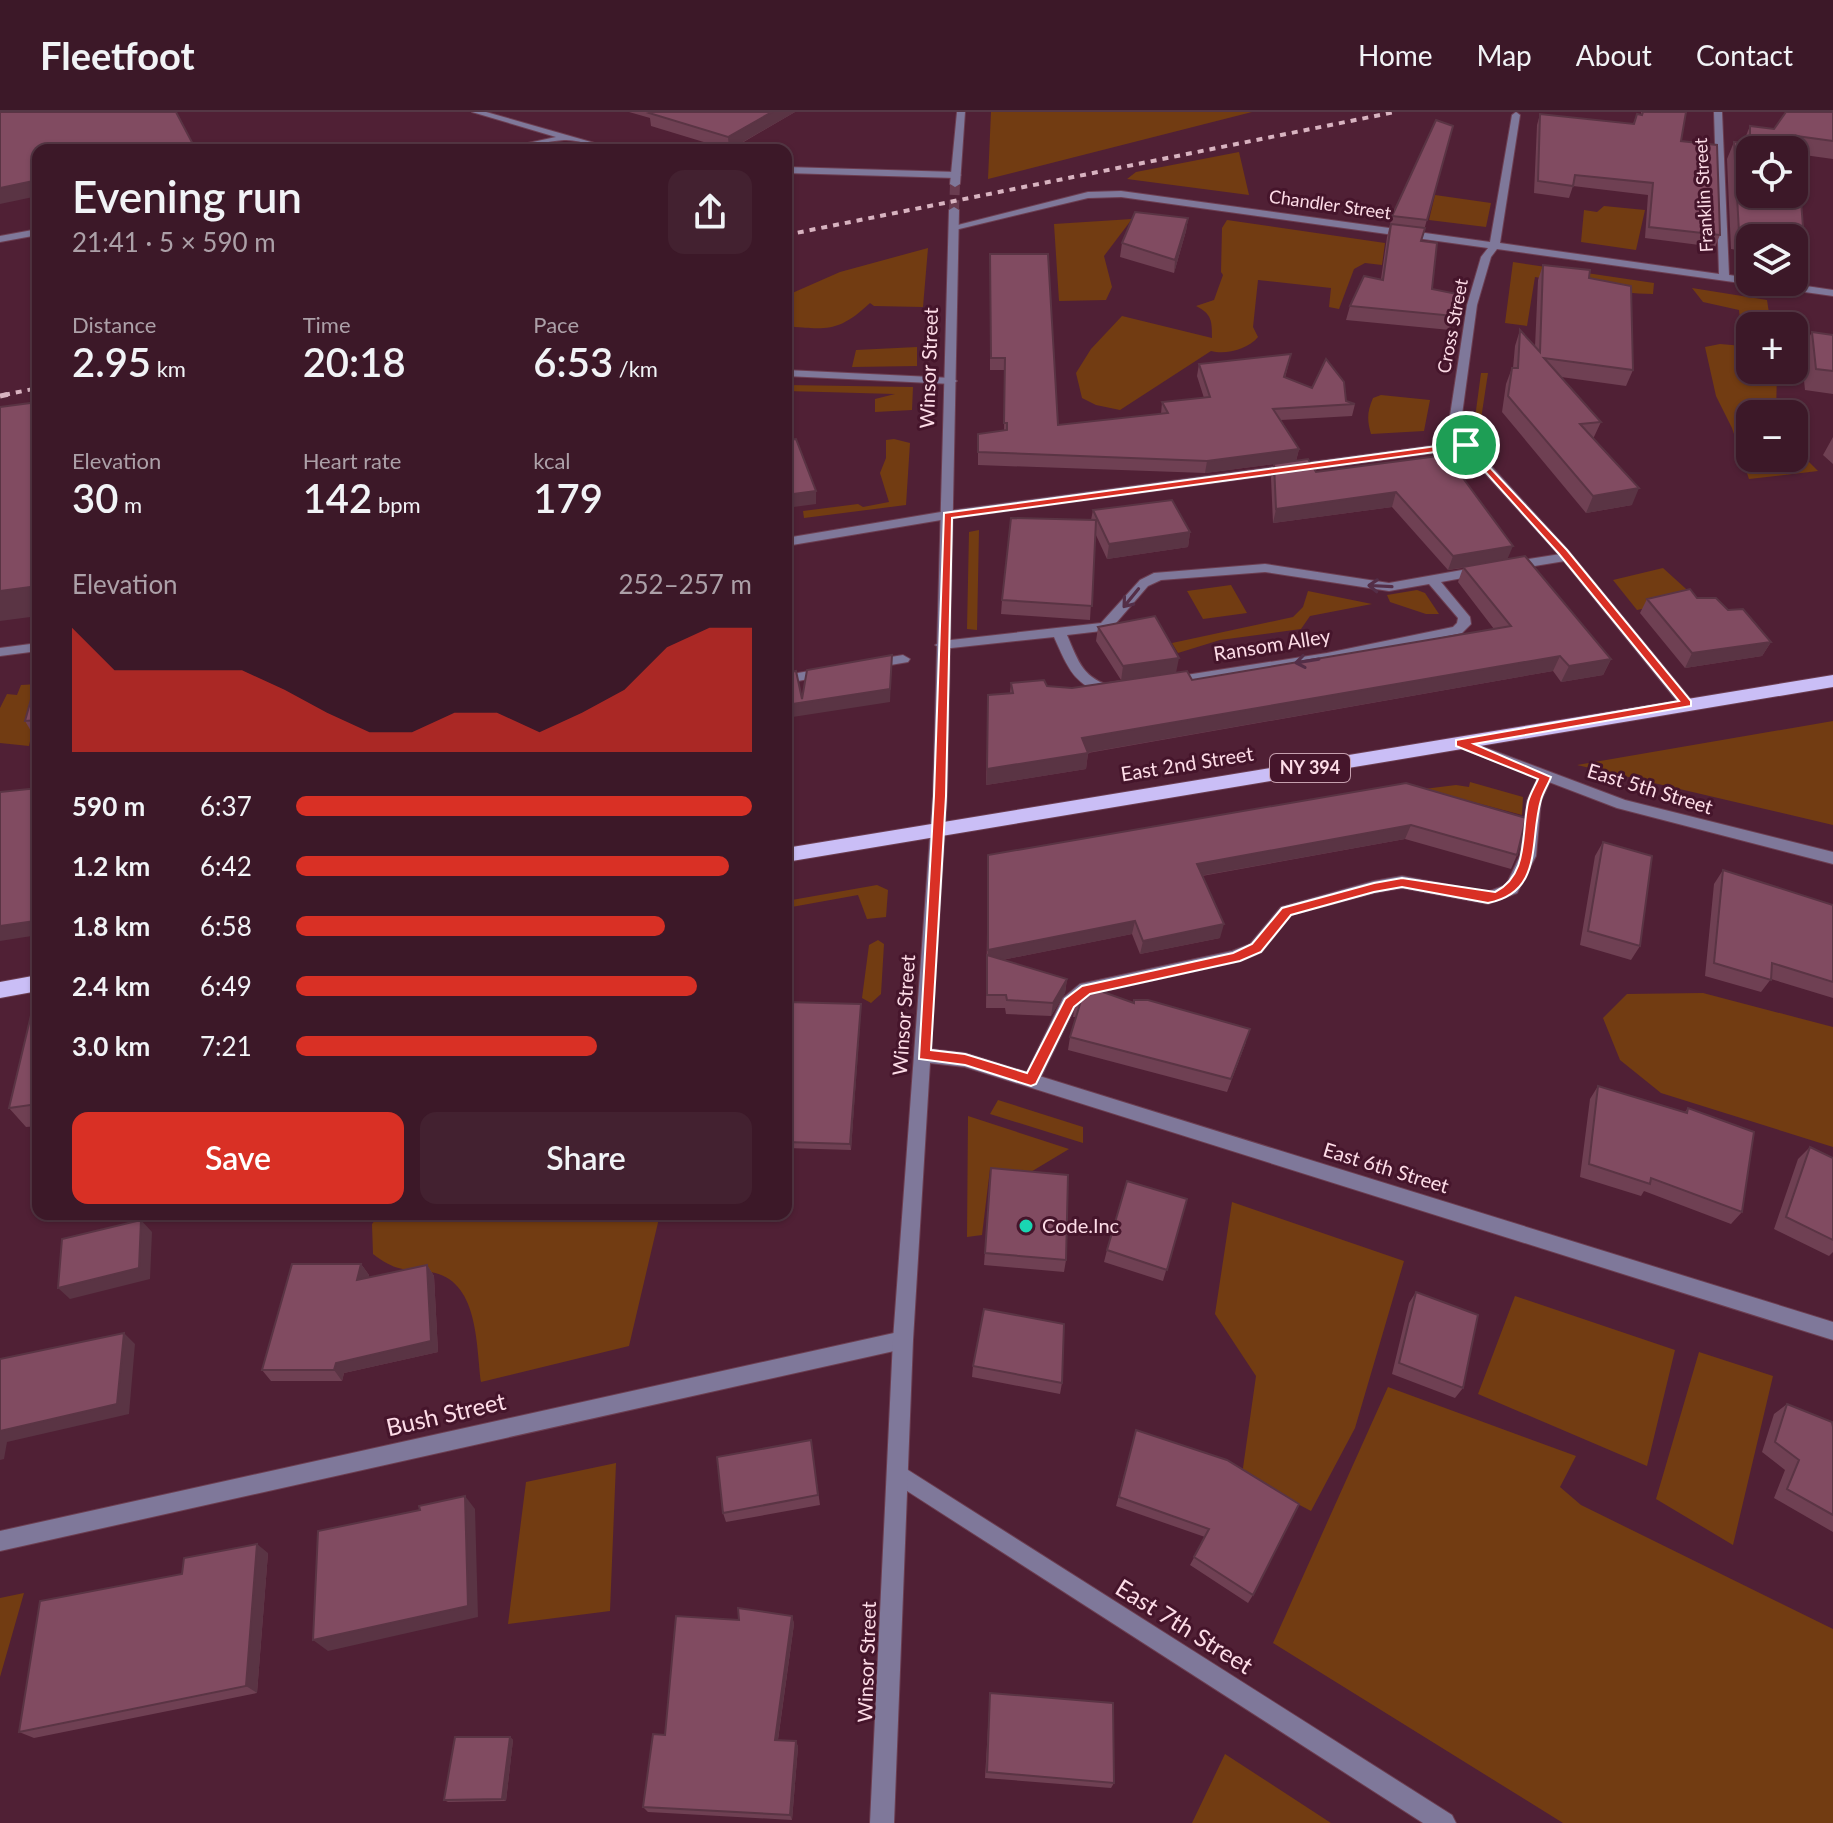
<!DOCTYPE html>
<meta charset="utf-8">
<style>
body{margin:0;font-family:Lato,sans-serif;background:#432130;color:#f1f3f6;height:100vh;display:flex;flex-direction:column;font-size:30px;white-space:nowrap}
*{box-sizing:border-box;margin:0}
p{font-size:26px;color:#aca0a8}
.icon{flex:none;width:44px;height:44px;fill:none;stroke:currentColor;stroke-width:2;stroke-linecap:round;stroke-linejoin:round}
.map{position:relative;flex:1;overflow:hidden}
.sheet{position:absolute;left:32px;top:32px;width:760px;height:1076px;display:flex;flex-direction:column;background:#3c1828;border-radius:16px;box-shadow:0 2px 6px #0004,0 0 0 2px #553745}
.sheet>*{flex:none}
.buttons{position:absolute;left:1736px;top:24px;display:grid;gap:16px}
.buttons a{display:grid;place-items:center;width:72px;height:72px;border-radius:16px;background:#3c1828;box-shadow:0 2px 6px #0004,0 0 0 2px #553745;font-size:40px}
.pin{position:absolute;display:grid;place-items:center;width:68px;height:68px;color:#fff;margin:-34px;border:4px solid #fff;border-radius:50%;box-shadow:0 2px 8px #0007}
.round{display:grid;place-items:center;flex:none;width:84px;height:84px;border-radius:16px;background:#432130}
.head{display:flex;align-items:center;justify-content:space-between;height:136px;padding:0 40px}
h1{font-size:44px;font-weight:600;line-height:60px}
.figures{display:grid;grid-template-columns:repeat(3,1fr);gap:12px;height:136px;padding:8px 40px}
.figures div{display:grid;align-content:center}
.figures b{font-size:40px;font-weight:600}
.figures small{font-size:22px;font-weight:400}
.figures p{font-size:22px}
.chart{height:224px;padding:16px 40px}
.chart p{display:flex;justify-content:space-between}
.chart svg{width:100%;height:144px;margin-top:8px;fill:#d93025;opacity:.7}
.primary-button{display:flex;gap:16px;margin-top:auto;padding:16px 40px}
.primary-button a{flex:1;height:92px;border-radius:16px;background:#d93025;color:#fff;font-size:32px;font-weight:600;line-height:92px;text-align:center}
.primary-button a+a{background:#432130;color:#f1f3f6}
ul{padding:0 40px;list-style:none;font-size:26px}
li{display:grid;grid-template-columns:128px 96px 1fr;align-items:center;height:60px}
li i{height:20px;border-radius:10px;background:#d93025}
header{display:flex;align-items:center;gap:48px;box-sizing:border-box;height:112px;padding:0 40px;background:#3c1828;border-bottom:2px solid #553745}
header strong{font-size:38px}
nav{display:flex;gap:44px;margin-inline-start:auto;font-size:28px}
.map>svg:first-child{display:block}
.green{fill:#723c12}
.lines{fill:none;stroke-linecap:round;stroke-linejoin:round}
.tertiary-tunnel{stroke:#6a3c50;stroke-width:10;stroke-dasharray:10 5;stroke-linecap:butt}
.service-casing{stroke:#6c3e51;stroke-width:2}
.pedestrian-casing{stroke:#6c3e51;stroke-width:2}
.minor-casing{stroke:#6c3e51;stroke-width:2}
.tertiary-casing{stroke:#6c3e51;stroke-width:2}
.primary-casing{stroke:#6c3e51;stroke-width:2}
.service{fill:#7f789a;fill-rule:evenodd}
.pedestrian{fill:#7f789a;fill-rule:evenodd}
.minor{fill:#7f789a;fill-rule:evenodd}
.tertiary{fill:#7f789a;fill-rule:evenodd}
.primary{fill:#cabef6;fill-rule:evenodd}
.rail-far1{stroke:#d8b3c0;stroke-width:4;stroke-dasharray:6 6;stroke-linecap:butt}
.rail{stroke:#d8b3c0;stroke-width:5;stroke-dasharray:8 8;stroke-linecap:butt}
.wall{fill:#6f4053}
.shaded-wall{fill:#5a3444}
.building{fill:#814b61;stroke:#5a3444;stroke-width:2;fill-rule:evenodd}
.oneway{stroke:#542e47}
.route{fill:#d93025;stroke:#fff;stroke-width:2;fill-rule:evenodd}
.poi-dot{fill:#1ad5b2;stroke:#45152b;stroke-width:3}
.labels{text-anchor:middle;stroke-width:6;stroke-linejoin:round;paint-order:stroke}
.far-street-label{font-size:18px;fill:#fddce7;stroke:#45152b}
.shield{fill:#45152b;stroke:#c6a0af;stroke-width:2}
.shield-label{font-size:18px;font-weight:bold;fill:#fddce7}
.street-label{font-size:20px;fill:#fddce7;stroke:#45152b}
.poi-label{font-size:20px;fill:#fddce7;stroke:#45152b;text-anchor:start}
.near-street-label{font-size:24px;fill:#fddce7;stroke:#45152b}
</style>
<header>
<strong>Fleetfoot</strong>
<nav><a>Home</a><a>Map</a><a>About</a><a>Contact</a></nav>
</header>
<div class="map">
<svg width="1833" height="1711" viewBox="0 0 1833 1711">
<rect width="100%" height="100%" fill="#502035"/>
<path class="green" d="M991 0H1252L988 67Z
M1239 40 1249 83 1127 67 1136 60Z
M1435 83 1491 91 1486 115 1429 108Z
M1604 94 1645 98 1636 138 1581 130 1584 98 1597 100Z
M1132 107 1104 144 1112 175 1106 188 1059 189 1054 112Z
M1227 108 1385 131 1382 153 1365 151 1354 157 1339 197 1329 195 1331 176 1258 168 1253 215 1258 225C1248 237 1226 243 1211 239L1120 298 1096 293 1082 286 1076 261 1091 237 1122 204 1212 226C1212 209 1212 202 1196 194L1214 188 1223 163 1221 160 1222 116Z
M928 136 923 195 874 194 870 191C839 220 827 218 786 214V185L790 182 840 160Z
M1513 150 1654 171 1653 182C1615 182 1575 171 1535 165L1527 214 1505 211Z
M1692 176 1767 188 1771 214H1750V258H1777L1776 302H1750V346H1794L1795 336 1818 359 1749 367 1732 316 1716 284 1705 235 1720 232 1743 234 1739 198 1703 190Z
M917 235V254L852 255 856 238Z
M1481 261H1488L1479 320 1497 342 1490 341 1473 321Z
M786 273 913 275 912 298 875 300V287L895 282 786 279Z
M1381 283 1430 288 1424 319 1371 322C1367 308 1367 300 1373 286Z
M894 327 910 331 906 393 804 406 803 399 858 392 863 395 889 390 880 361 886 346V328Z
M979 418 977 518 967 517 969 420Z
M1663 456 1696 486 1637 498 1613 468Z
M1231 473 1247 501 1203 507 1187 479Z
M1417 478 1425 481 1439 502H1426L1390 490 1387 483Z
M1308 479 1372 492 1310 504 1301 517 1220 528 1178 541 1172 531 1293 505 1303 495Z
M38 572V590L29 634 0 631V596L7 582 17 583 21 573Z
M1833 609V713L1577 653Z
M1470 670 1523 685 1522 703 1424 677 1456 673 1469 675Z
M877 773 888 778 886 805 867 807 858 783 786 796V789Z
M878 828 884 832 881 882 871 891 862 886 869 833Z
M1703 881 1833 915V1035L1661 981 1620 948 1603 906 1627 882Z
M998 988 1083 1015V1031L990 1002Z
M968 1004 1069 1037 1024 1064 990 1057 982 1123 967 1125Z
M1232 1090 1404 1149 1355 1316 1311 1399 1242 1363 1256 1264 1215 1202Z
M380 1102H660L629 1234 481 1270C476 1233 479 1167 430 1160 403 1157 395 1159 373 1142L372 1112Z
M1515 1184 1675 1238 1647 1354 1478 1282Z
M1699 1240 1773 1264 1733 1433 1656 1387Z
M1388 1275 1576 1344 1560 1375 1581 1393 1833 1517V1711H1563L1273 1531Z
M616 1351 610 1499 508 1512 526 1370Z
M24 1481 0 1565V1486Z
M1225 1642 1331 1711H1192Z"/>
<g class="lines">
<path class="tertiary-tunnel" d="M954 98 955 72"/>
<g class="service-casing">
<path id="service" d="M1567 441 1573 445 1571 448 1510 458 1504 454 1510 450Z
M1265 452 1389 471 1479 455 1485 459 1479 463 1441 470 1470 505 1471 512 1462 521 1327 549 1172 573 1165 569 1167 566 1327 541 1453 515 1457 511 1458 506 1429 472 1389 479 1265 460 1161 468 1148 474 1110 518 1067 523C1079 551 1083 567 1115 575L1117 578 1110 583C1074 575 1068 556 1054 525L942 537 935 533 942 529 1101 511 1140 468 1154 461Z"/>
</g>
<g class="pedestrian-casing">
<path id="pedestrian" d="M903 543 910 547 908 550 873 556 866 552 873 548Z
M827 556 834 560 832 563 786 571V563Z"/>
</g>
<g class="minor-casing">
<path id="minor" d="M472 0H486L619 38C601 38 581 27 564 28 540 30 519 38 495 38L556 25Z
M1516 0 1520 3 1500 131 1719 162 1714 0H1722L1729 163 1750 166V170H1779L1833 178V184L1497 137 1491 145 1477 193 1461 310 1471 332 1567 437 1692 589 1694 592 1692 595H1682L1559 443 1463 337 947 407 786 434V426L947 399 1459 330 1449 310 1467 193 1481 145 1488 136 1121 85 1088 86 955 118 950 115 1088 80 1121 79 1490 130 1512 3Z
M786 55 956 60 961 63 956 66 786 61Z
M38 117V123L0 130V124Z
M786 258 952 266 957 269 952 272 786 264Z
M38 531V539L0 544V536Z
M1545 660 1552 665 1541 689 1536 744 1517 781 1488 792 1402 776 1374 781 1291 803 1262 840 1241 849 1091 882 1075 895 1037 973 1031 975 1025 973 1023 968 1063 886 1080 872 1232 839 1250 832 1281 795 1374 769 1402 764 1487 780 1506 773 1520 744 1527 689 1540 661Z
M903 1219 910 1222 913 1228 910 1234 903 1237 0 1439V1419Z
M897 1351 1452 1703 1456 1711H1423L890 1368 887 1361 890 1354Z"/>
</g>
<g class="tertiary-casing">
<path id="tertiary" d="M957 0H965L960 72 955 75 950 72Z
M954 95 959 98 947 684 931 937 965 941 1833 1210V1228L965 955 930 951 913 1228 894 1711H870L893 1228 933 684 949 98Z
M1460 626 1625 688 1833 740V752L1617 696 1455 634 1453 631Z"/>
</g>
<g class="primary-casing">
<path id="primary" d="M1833 563V575L786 750V736Z
M38 863V879L0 886V870Z"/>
</g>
<use href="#service" class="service"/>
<use href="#pedestrian" class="pedestrian"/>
<use href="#minor" class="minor"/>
<use href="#tertiary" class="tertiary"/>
<use href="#primary" class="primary"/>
<path class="rail-far1" d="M786 123 1395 0
M4 283 38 276"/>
<path class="rail" d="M0 284 14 281"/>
</g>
<path class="wall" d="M629 0H795L730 38 651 14 650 6Z
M1641 0H1686L1681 29 1720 123 1715 135 1645 126 1648 83 1573 74 1569 86 1534 81 1537 13 1540 2 1633 12 1637 2 1641 3Z
M1833 0V47L1797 42 1804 128 1796 146H1794V126H1750V140L1731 137 1727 47 1734 30 1743 31 1750 14 1774 17Z
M1453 14 1421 129 1432 177 1454 204 1450 218 1346 208 1350 194 1381 167 1387 125 1392 104Z
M1188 106 1186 119 1174 161 1120 145 1122 131Z
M1543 153 1589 166 1633 258 1626 274 1561 265 1601 310 1593 327 1632 393 1586 401 1502 300 1506 272 1512 256H1513L1515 234 1520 218 1535 235 1538 168Z
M990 154 1058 313 1161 302 1162 290 1204 286 1197 264 1199 252 1291 242 1285 266 1355 292 1352 304 1281 308 1299 337 1296 349 1316 360 1446 343 1508 447 1611 547 1603 563 1561 570 1553 559 1088 641 1086 657 986 673 988 599 1010 581 1011 571 1072 576 1121 568 1096 529 1098 515 1176 561 1192 568 1494 517 1458 470 1463 456 1448 458 1392 395 1273 411 1271 366 1274 352 1205 361 978 353V322L1004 319 1005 258H990Z
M1812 220 1833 223V282L1805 278 1801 240Z
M1833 325V352L1823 343Z
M1093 398 1190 420 1188 435 1107 447 1095 421 1090 508 1001 502 1002 488 1091 408Z
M1697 486 1728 498 1771 530 1762 544 1685 556 1640 501 1647 487Z
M38 562V623L34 624 25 609Z
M1406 671 1517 743 1511 757 1405 727 1202 764 1220 826 1140 842 1132 822 1002 848 1067 867 1065 881 1051 904 1006 902 1005 896H986L988 743Z
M1603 730 1640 834 1631 848 1580 833 1595 744Z
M1723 758 1833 793V886L1771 867 1761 880 1705 864 1714 772Z
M786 890 861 892 851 1038 786 1036Z
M1075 892 1246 930 1227 980 1068 938 1070 925 1076 905H1073Z
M38 898V1014L26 1015 9 996Z
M1598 974 1685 1000 1688 996 1742 1100 1731 1112 1644 1079 1641 1084 1580 1065 1590 987Z
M1810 1035 1833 1046V1140L1829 1144 1774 1117 1798 1047Z
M991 1056 1066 1148 1064 1160 984 1153Z
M1187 1087 1163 1169 1104 1150 1107 1138Z
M361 1152 369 1163 368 1166 427 1153 434 1164 438 1240 344 1261 342 1269H271L262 1258Z
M1416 1180 1463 1276 1455 1286 1392 1262 1409 1191Z
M973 1254 1062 1271 1060 1282 972 1265Z
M1787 1292 1833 1315V1420L1774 1386 1785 1358 1762 1340 1774 1302Z
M1136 1318 1227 1348 1253 1483 1248 1491 1190 1453 1205 1425 1116 1394Z
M811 1328 820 1393 726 1410 723 1401Z
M268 1441 257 1581 34 1626 19 1620 182 1462Z
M792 1504 794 1512 778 1628 796 1629 798 1635 792 1708 648 1700 643 1695 665 1623 739 1508Z
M990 1581 1114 1671 1111 1676 985 1666Z
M510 1625 513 1628 506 1689 448 1690 444 1688Z"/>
<path class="shaded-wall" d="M772 0H795L729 38 728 25Z
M38 68V84L0 92V76Z
M1188 106 1186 119 1174 161 1175 148Z
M1299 337 1296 349 1205 361 1207 349Z
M1639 376 1632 393 1586 401 1593 384Z
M816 379V392L786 396V383Z
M1396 380 1392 395 1273 411 1276 397Z
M1190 420 1188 435 1107 447 1109 432Z
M1513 434 1507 448 1448 458 1453 444Z
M38 474V504L0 509V479Z
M1771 530 1762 544 1685 556 1692 541Z
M892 543 890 590 786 606V593Z
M1560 544 1553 559 1080 642 1082 626Z
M793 546 794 559 786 560V547Z
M1179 546 1176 561 1121 569 1123 554Z
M1611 547 1603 563 1561 570 1569 554Z
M1088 641 1086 657 986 673 987 657Z
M1411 713 1405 727 1194 765 1197 752Z
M38 794V823L0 829V814Z
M1135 809 1132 822 987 851V843V851L988 838Z
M1224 812 1220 826 1140 842 1143 829Z
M1067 867 1065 881 1051 904 1053 891Z
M861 892V899L851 1038 850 1032Z
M141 1108 152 1120 150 1167 70 1187 58 1176Z
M361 1152 369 1163 365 1179 357 1168Z
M427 1153 434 1164 438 1240 344 1261 342 1269 334 1258 336 1251Z
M124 1221 135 1232 129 1302 7 1330 4 1347 0 1348V1319Z
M465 1384 475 1397 478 1505 328 1539 313 1528Z
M257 1432 268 1441 257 1581 246 1574Z
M792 1504 794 1512 777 1634 775 1628Z
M510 1625 513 1628 506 1689 502 1687Z
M796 1629 798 1635 792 1708 790 1703Z"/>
<path class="building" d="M0 0H176L195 36 187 38H38V68L0 76Z
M652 0H772L728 25 649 1Z
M1643 0H1686L1681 29 1717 33 1720 123 1649 115 1653 71 1575 63 1573 74 1538 69 1540 2 1634 12 1637 2 1642 3Z
M1786 0H1833V29L1796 24 1804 128 1739 120 1734 30 1750 32V14L1774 17ZM1750 38H1794V82H1750Z
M1436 8 1453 14 1427 108 1392 104Z
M1135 100 1188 106 1175 148 1122 131Z
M1391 112 1425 116 1421 129 1437 131 1432 177 1457 182 1454 204 1350 194 1364 164 1383 168Z
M990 142H1048L1058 313 1168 301 1162 290 1210 285 1199 252 1291 242 1284 265 1312 276 1326 247 1344 270 1346 289 1355 292 1273 297 1299 337 1207 349 978 340V322L1007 318V311H1004L1005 246H991Z
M1543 153 1590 158 1589 166 1631 174 1633 258 1544 246 1601 310 1580 312 1639 376 1593 384 1508 284 1512 256H1518L1520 218 1540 240Z
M1812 220 1833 223V259L1816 257Z
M38 290V474L0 479V295Z
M796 327 816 379 786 383V328Z
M1446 343 1513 434 1453 444 1396 380 1276 397 1274 352 1308 347 1316 360Z
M1172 388 1190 420 1109 432 1093 398Z
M1011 406 1096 408 1092 494 1002 488Z
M1525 444 1611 547 1569 554 1560 544 1082 626 1088 641 987 657 988 583 1013 581 1011 571 1044 568 1047 574 1072 576 1187 559 1192 568 1511 514 1463 455Z
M1690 477 1697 486H1716L1728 498 1743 497 1771 530 1692 541 1647 487Z
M1155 504 1179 546 1123 554 1098 515Z
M786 515 793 546 786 547Z
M892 543 890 577 786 593V561L796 559 802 587 807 558Z
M38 562V608L25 609Z
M1406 671 1526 706 1517 743 1411 713 1197 752 1224 812 1143 829 1135 809 988 838V743Z
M38 676V794L35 809 0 814V680Z
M1603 730 1652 744 1640 834 1588 819Z
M1723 758 1833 793V870L1772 851 1771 868 1714 851Z
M987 843 1067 867 1053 891 1007 888 1006 883H987Z
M1089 875 1134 891V888H1148L1250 917 1231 967 1070 925 1080 892H1075Z
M786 890 861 892 850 1032 786 1030Z
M38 898V992L9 996 32 899Z
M1598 974 1687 1001 1688 996 1754 1020 1742 1100 1651 1066 1650 1072 1589 1052Z
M1810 1035 1833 1046V1128L1786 1105Z
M991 1056 1068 1063 1066 1148 985 1141Z
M1127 1069 1187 1087 1167 1158 1107 1138Z
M141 1108 139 1156 58 1176 62 1127Z
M292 1152H361L357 1168 427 1153 431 1229 336 1251 334 1258H262Z
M1416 1180 1478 1203 1463 1276 1399 1251Z
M984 1197 1064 1212 1062 1271 973 1254Z
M124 1221 117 1292 0 1319V1247Z
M1787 1292 1832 1310 1833 1315V1403L1787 1377 1799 1348 1775 1330Z
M1136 1318 1227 1348 1299 1392 1253 1483 1194 1445 1209 1417 1119 1385Z
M811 1328 818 1383 723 1401 717 1345Z
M465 1384 468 1494 313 1528 318 1419 420 1398 419 1394Z
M257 1432 246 1574 19 1620 40 1489 182 1462 184 1446Z
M738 1496 792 1504 775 1628 796 1629 790 1703 643 1695 653 1622 665 1623 676 1504 739 1508Z
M990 1581 1113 1591 1114 1671 987 1660Z
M455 1625H510L502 1687 444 1688Z"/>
<defs><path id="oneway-shaft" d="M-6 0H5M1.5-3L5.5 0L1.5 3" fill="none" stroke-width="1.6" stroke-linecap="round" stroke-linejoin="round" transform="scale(2)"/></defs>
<g class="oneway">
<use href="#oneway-shaft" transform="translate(1380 474) rotate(-177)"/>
<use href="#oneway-shaft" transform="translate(1131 486) rotate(129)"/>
<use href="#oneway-shaft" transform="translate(1307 549) rotate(171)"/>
</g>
<path class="route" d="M1466 330 1567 438 1691 589V594L1474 632 1551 665C1548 673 1543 680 1541 688 1529 729 1544 780 1488 791L1402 775 1374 780 1291 803 1261 840 1240 849 1090 882 1074 895 1036 972 1031 974 965 953 919 947 934 684 944 401ZM1464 336 1559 442 1679 589 1456 628V634L1538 667C1535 674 1530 682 1528 690 1521 722 1529 763 1495 780L1402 766 1374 771 1282 796 1252 832 1233 841 1082 874 1065 887 1027 961 965 942 931 938 946 684 952 406Z"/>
<circle class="poi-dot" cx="1026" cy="1114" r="8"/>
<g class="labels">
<g class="far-street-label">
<text transform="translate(1704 83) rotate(-93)" y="6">Franklin Street</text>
<text transform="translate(1330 93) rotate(8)" y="6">Chandler Street</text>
<text transform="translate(1453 214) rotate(-79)" y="6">Cross Street</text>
</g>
<rect class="shield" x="1270" y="642" width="80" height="28" rx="6"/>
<g class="shield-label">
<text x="1310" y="662">NY 394</text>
</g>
<g class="street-label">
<text transform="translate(929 256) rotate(-88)" y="7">Winsor Street</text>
<text transform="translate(1272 533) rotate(-9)" y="7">Ransom Alley</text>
<text transform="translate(1187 652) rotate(-9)" y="7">East 2nd Street</text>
<text transform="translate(1650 677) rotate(17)" y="7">East 5th Street</text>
<text transform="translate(904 903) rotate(-86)" y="7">Winsor Street</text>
<text transform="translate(1386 1056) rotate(17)" y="7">East 6th Street</text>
<text transform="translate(867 1550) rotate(-88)" y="7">Winsor Street</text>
</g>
<g class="poi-label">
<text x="1042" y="1121">Code.Inc</text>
</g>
<g class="near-street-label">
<text transform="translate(446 1303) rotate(-13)" y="8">Bush Street</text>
<text transform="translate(1184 1515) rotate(32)" y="8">East 7th Street</text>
</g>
</g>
</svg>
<div class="buttons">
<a><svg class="icon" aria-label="locate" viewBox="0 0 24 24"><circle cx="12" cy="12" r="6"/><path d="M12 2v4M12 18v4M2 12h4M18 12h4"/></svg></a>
<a><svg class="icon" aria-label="layers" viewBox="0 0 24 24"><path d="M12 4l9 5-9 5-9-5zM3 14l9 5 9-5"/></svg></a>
<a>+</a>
<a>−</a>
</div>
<div class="pin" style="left:1466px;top:333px;background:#1e9e55"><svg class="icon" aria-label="arrive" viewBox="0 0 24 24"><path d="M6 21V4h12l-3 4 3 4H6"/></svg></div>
<section class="sheet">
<div class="head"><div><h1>Evening run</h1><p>21:41 · 5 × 590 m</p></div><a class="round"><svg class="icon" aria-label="share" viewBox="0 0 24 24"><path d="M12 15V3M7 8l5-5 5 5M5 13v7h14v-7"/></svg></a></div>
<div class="figures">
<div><p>Distance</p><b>2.95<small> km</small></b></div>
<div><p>Time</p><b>20:18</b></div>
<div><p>Pace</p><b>6:53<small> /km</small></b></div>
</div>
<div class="figures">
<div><p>Elevation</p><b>30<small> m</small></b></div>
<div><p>Heart rate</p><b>142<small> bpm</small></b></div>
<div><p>kcal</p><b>179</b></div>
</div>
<div class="chart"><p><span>Elevation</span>252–257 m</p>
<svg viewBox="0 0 160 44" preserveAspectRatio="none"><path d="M0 44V6L10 19L20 19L30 19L40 19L50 25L60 32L70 38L80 38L90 32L100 32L110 38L120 32L130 25L140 12L150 6L160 6V44z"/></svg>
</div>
<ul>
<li><b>590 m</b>6:37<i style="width:100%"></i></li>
<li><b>1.2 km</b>6:42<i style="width:95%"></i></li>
<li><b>1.8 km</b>6:58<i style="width:81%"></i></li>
<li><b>2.4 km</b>6:49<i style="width:88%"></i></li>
<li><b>3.0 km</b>7:21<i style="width:66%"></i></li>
</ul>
<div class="primary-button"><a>Save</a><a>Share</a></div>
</section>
</div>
